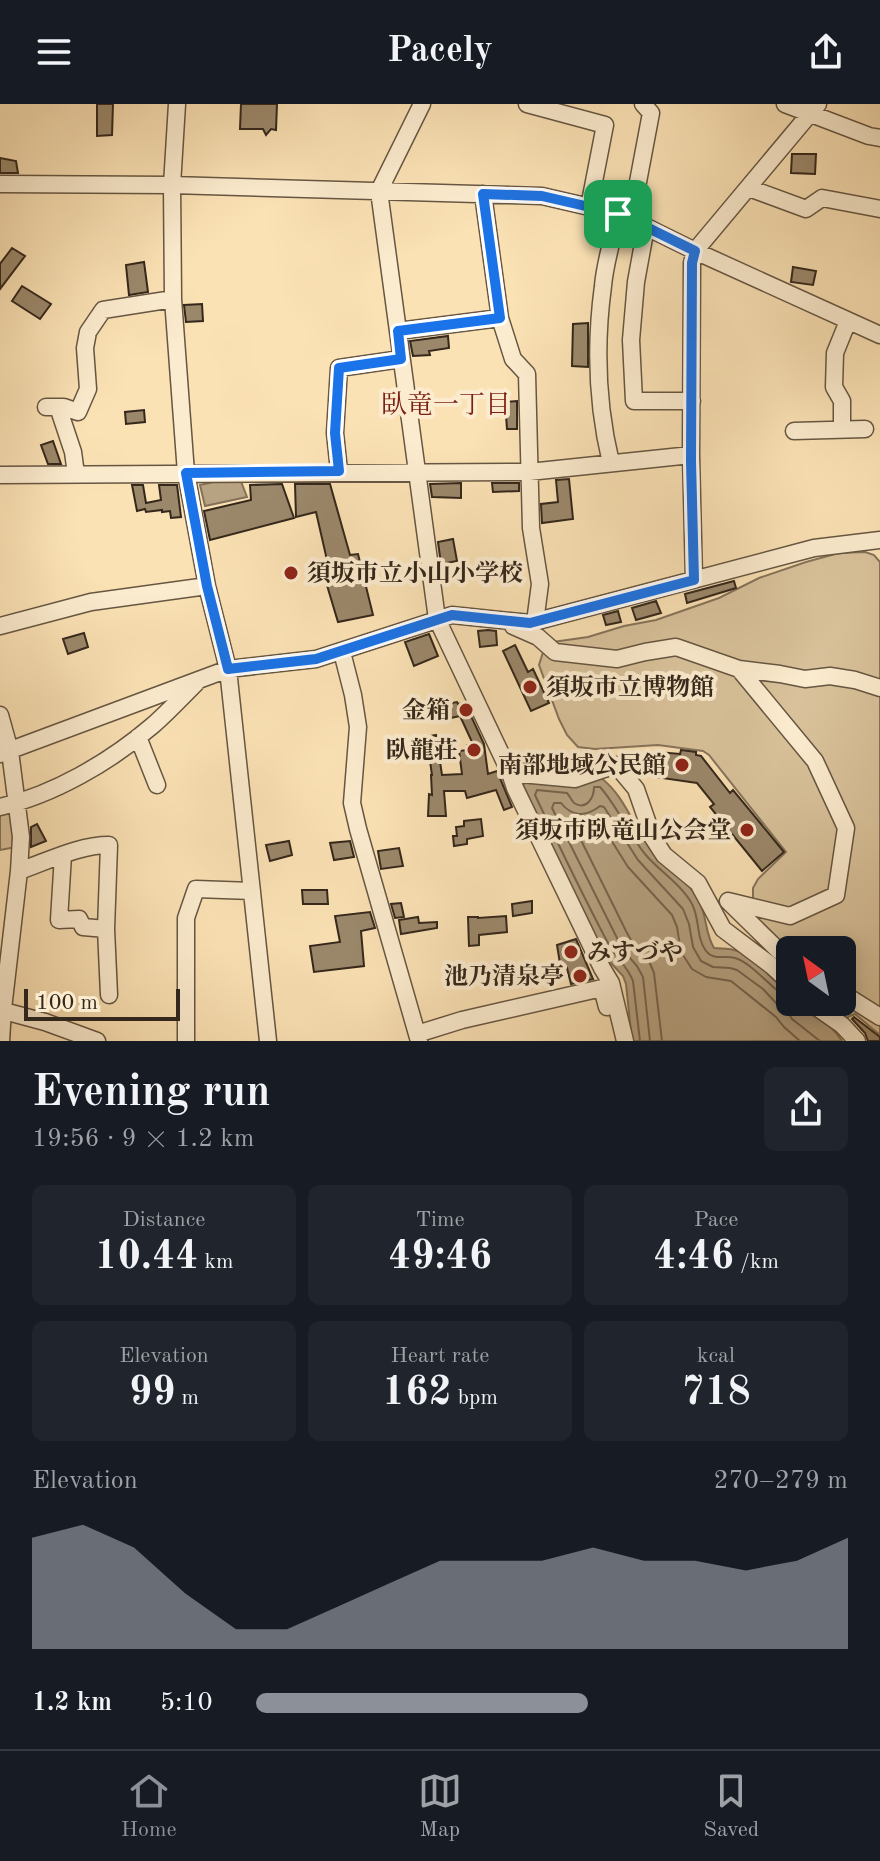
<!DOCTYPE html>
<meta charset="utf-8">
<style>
body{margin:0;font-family:"Old Standard TT","Noto Serif JP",serif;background:#20242c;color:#f1f3f6;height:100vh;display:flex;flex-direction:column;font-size:30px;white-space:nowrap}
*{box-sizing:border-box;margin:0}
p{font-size:26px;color:#9ea1a6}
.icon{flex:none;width:44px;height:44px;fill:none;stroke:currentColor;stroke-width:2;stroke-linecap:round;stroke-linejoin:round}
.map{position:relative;height:937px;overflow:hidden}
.side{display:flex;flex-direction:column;background:#171b24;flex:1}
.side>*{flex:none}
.needle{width:52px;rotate:327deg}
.tools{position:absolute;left:776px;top:832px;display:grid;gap:16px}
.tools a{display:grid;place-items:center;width:80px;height:80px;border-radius:12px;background:#171b24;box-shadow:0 4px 20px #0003;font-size:40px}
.scale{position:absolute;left:24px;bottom:20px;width:156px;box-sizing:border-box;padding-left:8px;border:4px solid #34271b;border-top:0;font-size:22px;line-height:28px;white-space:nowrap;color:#34271b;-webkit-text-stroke:6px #fceccf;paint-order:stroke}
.pin{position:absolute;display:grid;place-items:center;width:68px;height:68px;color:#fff;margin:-34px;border-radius:16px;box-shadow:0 4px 12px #0006}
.round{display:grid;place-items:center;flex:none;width:84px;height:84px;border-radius:12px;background:#20242c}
.headline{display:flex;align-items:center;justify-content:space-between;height:136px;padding:0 32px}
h1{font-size:44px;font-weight:700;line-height:60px}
.figures{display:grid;grid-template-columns:repeat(3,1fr);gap:12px;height:136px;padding:8px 32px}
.figures div{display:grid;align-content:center;border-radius:12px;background:#20242c;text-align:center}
.figures b{font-size:40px;font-weight:700}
.figures small{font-size:22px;font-weight:400}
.figures p{font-size:22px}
.chart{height:224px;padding:16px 32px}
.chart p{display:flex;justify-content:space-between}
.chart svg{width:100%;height:144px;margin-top:8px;fill:#8c9099;opacity:.7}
ul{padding:0 32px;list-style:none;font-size:26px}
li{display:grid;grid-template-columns:128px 96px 1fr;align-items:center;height:60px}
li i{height:20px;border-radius:10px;background:#8c9099}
header{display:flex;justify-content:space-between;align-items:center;height:104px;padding:0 32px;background:#171b24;font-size:36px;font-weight:700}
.tabs{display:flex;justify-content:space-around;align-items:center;height:112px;border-top:2px solid #363941;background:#171b24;font-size:22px;color:#9ea1a6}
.tabs a{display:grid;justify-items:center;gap:4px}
.tabs .current{color:#8c9099}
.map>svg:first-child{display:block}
.green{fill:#d9c29b;stroke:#86745b;stroke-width:2}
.water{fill:#b7a281;stroke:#837158;stroke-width:2}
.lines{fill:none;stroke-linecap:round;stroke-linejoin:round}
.shore{stroke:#76644e;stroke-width:2}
.building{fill:#9b886b;stroke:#34271b;stroke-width:2}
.minor-casing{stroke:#665642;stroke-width:19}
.minor{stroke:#fceccf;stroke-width:16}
.route-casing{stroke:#fff;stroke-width:16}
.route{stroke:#1a73e8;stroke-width:10}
.poi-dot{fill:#8f2418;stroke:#fceccf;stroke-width:3}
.labels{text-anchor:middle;stroke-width:8;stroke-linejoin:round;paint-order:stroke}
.poi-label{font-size:24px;font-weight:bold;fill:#34271b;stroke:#fceccf;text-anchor:end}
.neighbourhood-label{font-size:26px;fill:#7a1f14;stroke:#fceccf}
</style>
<header><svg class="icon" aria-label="menu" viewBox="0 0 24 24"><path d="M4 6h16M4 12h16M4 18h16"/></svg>Pacely<svg class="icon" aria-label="share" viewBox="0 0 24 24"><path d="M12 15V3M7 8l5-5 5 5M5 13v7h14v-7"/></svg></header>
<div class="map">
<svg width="880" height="937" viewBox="0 0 880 937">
<rect width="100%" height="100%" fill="#fbe2b5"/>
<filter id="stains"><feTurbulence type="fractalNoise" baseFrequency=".0025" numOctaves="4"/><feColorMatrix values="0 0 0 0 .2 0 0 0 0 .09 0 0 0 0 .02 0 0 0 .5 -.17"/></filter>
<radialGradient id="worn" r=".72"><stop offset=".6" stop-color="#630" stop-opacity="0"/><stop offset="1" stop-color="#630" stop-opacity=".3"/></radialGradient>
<path class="green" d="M865 448 874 451 880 458V931L855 910 841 916 815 898H842V846H790V874L766 850 756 820 753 798V784L758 775 786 748 709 651 703 647 658 641 595 645 578 643 567 631 559 615 539 561 544 545 553 538 588 533 624 522 656 516 719 494 759 474 806 458 839 449Z
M14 704 16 743 0 746V706Z"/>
<path class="water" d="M239 372 247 393 205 402 200 381Z
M601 674C625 692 633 723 652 746 667 763 689 777 699 797 707 812 705 830 714 844 721 845 727 844 734 846 755 851 775 873 790 888V898C806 898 833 923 842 937H632L626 880 623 872 608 856 599 841 523 682 525 678Z"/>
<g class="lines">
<path class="shore" d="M640 937 633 877C628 863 616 854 609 841 583 792 559 742 535 691L537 686 567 689C568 690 573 698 574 699 587 707 594 693 594 683H600C618 703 628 729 645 750 659 767 681 780 692 800 700 815 696 834 706 847 714 857 724 851 735 854 755 860 775 891 790 893
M650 937 643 873 637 862 623 846 552 704 554 699H561C572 713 586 713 600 702L604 703 638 756 683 805 689 820 693 843 701 857 713 863 730 864 737 866 763 885 776 899 785 903 792 915 820 937
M662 937 654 869 649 857 633 840 626 827 577 728 579 723 598 719 601 720 628 763 672 811 677 823 681 848 692 865 706 873 731 877 776 913 784 923 800 937"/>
</g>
<path class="building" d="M97 0H113L112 31 97 32Z
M241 0H277L276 26 271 25 266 31 263 25H240Z
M792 50H816L815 70 791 69Z
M0 54 16 57 18 69H0Z
M12 144 25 152 0 185V160Z
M144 158 148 188 129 191 126 161Z
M793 163 816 167 813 181 791 178Z
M22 182 51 200 40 215 12 197Z
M202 200 203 217 186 218 184 201Z
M588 219V263L572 262 573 220Z
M448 232 449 244 429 247 430 251 413 252 410 237Z
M517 297V325H507L505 298Z
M144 306 145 318 126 320 125 308Z
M53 337 61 360H48L41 341Z
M569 375 573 415 542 419 541 400 558 398 556 376Z
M461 379V394L432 393 430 380Z
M492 379H519V387L493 388Z
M282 380 294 414 210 436 204 407 251 396 250 381Z
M295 380H330L350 451 358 450 373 511 338 518 320 458 327 456 316 408 296 413Z
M132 381H143L146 399 161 396 159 381H177L181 413 171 414 170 407 162 408V406L146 408 145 405 137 407Z
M453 435 457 457 441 460 438 438Z
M734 477 736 484 687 499 685 490Z
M656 497 661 509 636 516 632 504Z
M618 507 621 518 606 521 603 511Z
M488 526 496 527 497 541 480 543 478 527Z
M84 529 88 543 68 550 63 535Z
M429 530 438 552 414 562 405 538Z
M515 541 528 568 533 565 549 599 531 607 503 547Z
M457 598 458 600 465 599 484 640 488 670 497 667 512 703 504 706 496 686 467 694 465 687H444L446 712H428L429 690 432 691 431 671H432L428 643 426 644 424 633 436 631 442 671 462 670 459 647 467 646V641L473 640 460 612 446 615V617L436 618 434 602Z
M681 646 696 648V651L701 652 730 689 733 686 784 748 762 767 710 703 714 700 697 679 655 673 659 648 680 650Z
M481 715 483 732 467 735V740L454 742 453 732H457L456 723 464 722V717Z
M37 720 46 737 31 743V723Z
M289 737 292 751 270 757 266 741Z
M350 737 354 753 334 756 330 739Z
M399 744 403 762 381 765 378 747Z
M302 786H327L328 800H303Z
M532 797V809L513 812 512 800Z
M401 799 404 813 395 814 391 800Z
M370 808 375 824 361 827 364 862 314 868 310 842 340 838 335 812Z
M506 812 507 828 479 831V841L469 842 468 813H478V814Z
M418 813 419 819 437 818V824L401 830 399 816Z
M576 835 593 875 571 880 567 864 561 866 557 841Z
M854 913 880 933V937H868L865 929 852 915Z"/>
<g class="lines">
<g class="minor-casing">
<path id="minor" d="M177 0 172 81 173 195 186 369 207 482 228 565 268 937
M422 0 379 87 437 515 510 669 515 684 602 864 611 879 625 937
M527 0 605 21 589 103
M785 0 869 32 880 34
M0 80 172 81 542 92 620 110 695 147 880 231
M749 84 806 105 822 94 880 105
M631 115 651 9 643 0
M646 123 636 178 631 236 634 297H692
M500 214 513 255 527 270 531 424 540 480 535 518
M398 227 500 214 483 90
M46 303H64L78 308 88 285 85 244 88 228 103 206 173 195
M58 303 73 348 76 370
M842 326V297L834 283 835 249 848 217
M794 327 865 325
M611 359C597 301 595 241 603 182 605 158 613 134 618 110
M339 367 335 329 339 264 401 255
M0 371 529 368 691 351
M694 476 691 351 692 159 695 147 818 0
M0 522 91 498 207 482
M513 522 538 533 555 548 617 555 645 548 676 543 739 565 780 570 805 575 830 572 855 576 880 584
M342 548 353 591 358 623 352 699 358 725 419 937
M0 611 10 647 21 733 19 767 3 905 1 937
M138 633 157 681
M0 650 228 565 316 555 452 511 530 519 814 444 880 436
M510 669 575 675 616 661 636 685 653 734 664 751 698 779 723 825 772 862 790 879
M0 703C53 691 110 658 152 622 167 609 181 594 196 579
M19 767C48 757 79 741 109 741L106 825 83 823 79 815 59 816 63 751
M728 797 790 812 836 791 846 724 815 657 739 565
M729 798 778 846 790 854
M106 825 109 891
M842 889 880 913
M809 898 842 921 857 937
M0 906 45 918 97 937
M417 930 462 916 602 884 607 903
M186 937V814L196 785 252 787"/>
</g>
<use href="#minor" class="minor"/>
</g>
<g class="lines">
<g class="route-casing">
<path id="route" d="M483 90 542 92 620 110 695 147 692 159 691 357 694 476 530 519 452 511 316 555 228 565 207 482 186 369 339 367 335 329 339 264 401 255 398 227 500 214Z"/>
</g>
<use href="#route" class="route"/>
</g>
<g class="poi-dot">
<circle cx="291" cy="469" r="8"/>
<circle cx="530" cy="583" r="8"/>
<circle cx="466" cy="606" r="8"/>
<circle cx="474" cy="646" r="8"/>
<circle cx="682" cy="661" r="8"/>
<circle cx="747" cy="726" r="8"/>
<circle cx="571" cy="848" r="8"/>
<circle cx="580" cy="872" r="8"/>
</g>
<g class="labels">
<g class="poi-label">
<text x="307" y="477" text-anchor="start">須坂市立小山小学校</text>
<text x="546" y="591" text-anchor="start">須坂市立博物館</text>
<text x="450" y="614">金箱</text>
<text x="458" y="654">臥龍荘</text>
<text x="666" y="669">南部地域公民館</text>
<text x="731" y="734">須坂市臥竜山公会堂</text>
<text x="587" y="856" text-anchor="start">みすづや</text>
<text x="564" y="880">池乃清泉亭</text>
</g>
<g class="neighbourhood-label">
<text x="446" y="309">臥竜一丁目</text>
</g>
</g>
<rect width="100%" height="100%" filter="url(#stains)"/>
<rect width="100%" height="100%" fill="url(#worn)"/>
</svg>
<div class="tools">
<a><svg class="needle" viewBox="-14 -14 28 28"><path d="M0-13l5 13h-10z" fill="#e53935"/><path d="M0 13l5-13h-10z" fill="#9ea1a6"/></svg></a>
</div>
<div class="scale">100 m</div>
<div class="pin" style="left:618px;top:110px;background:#1e9e55"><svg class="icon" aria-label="arrive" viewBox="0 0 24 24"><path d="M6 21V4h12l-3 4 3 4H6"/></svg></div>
</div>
<section class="side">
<div class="headline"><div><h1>Evening run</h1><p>19:56 · 9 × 1.2 km</p></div><a class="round"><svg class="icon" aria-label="share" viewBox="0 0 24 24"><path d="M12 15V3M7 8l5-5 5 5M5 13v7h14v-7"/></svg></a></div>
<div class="figures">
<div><p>Distance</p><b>10.44<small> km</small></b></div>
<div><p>Time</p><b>49:46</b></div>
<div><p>Pace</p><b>4:46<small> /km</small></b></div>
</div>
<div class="figures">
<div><p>Elevation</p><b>99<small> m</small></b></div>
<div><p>Heart rate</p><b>162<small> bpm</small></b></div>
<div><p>kcal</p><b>718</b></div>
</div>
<div class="chart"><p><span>Elevation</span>270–279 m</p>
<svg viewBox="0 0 160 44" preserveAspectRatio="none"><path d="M0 44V10L10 6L20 13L30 27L40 38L50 38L60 31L70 24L80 17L90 17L100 17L110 13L120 17L130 17L140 20L150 17L160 10V44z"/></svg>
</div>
<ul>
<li><b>1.2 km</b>5:10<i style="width:56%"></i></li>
</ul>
</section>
<nav class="tabs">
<a class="current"><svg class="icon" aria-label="home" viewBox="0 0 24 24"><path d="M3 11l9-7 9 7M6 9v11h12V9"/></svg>Home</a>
<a><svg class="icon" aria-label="map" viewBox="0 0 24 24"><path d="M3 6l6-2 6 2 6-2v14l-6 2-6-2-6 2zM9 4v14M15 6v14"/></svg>Map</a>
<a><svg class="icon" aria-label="saved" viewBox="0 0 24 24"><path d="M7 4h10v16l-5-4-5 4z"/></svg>Saved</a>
</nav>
